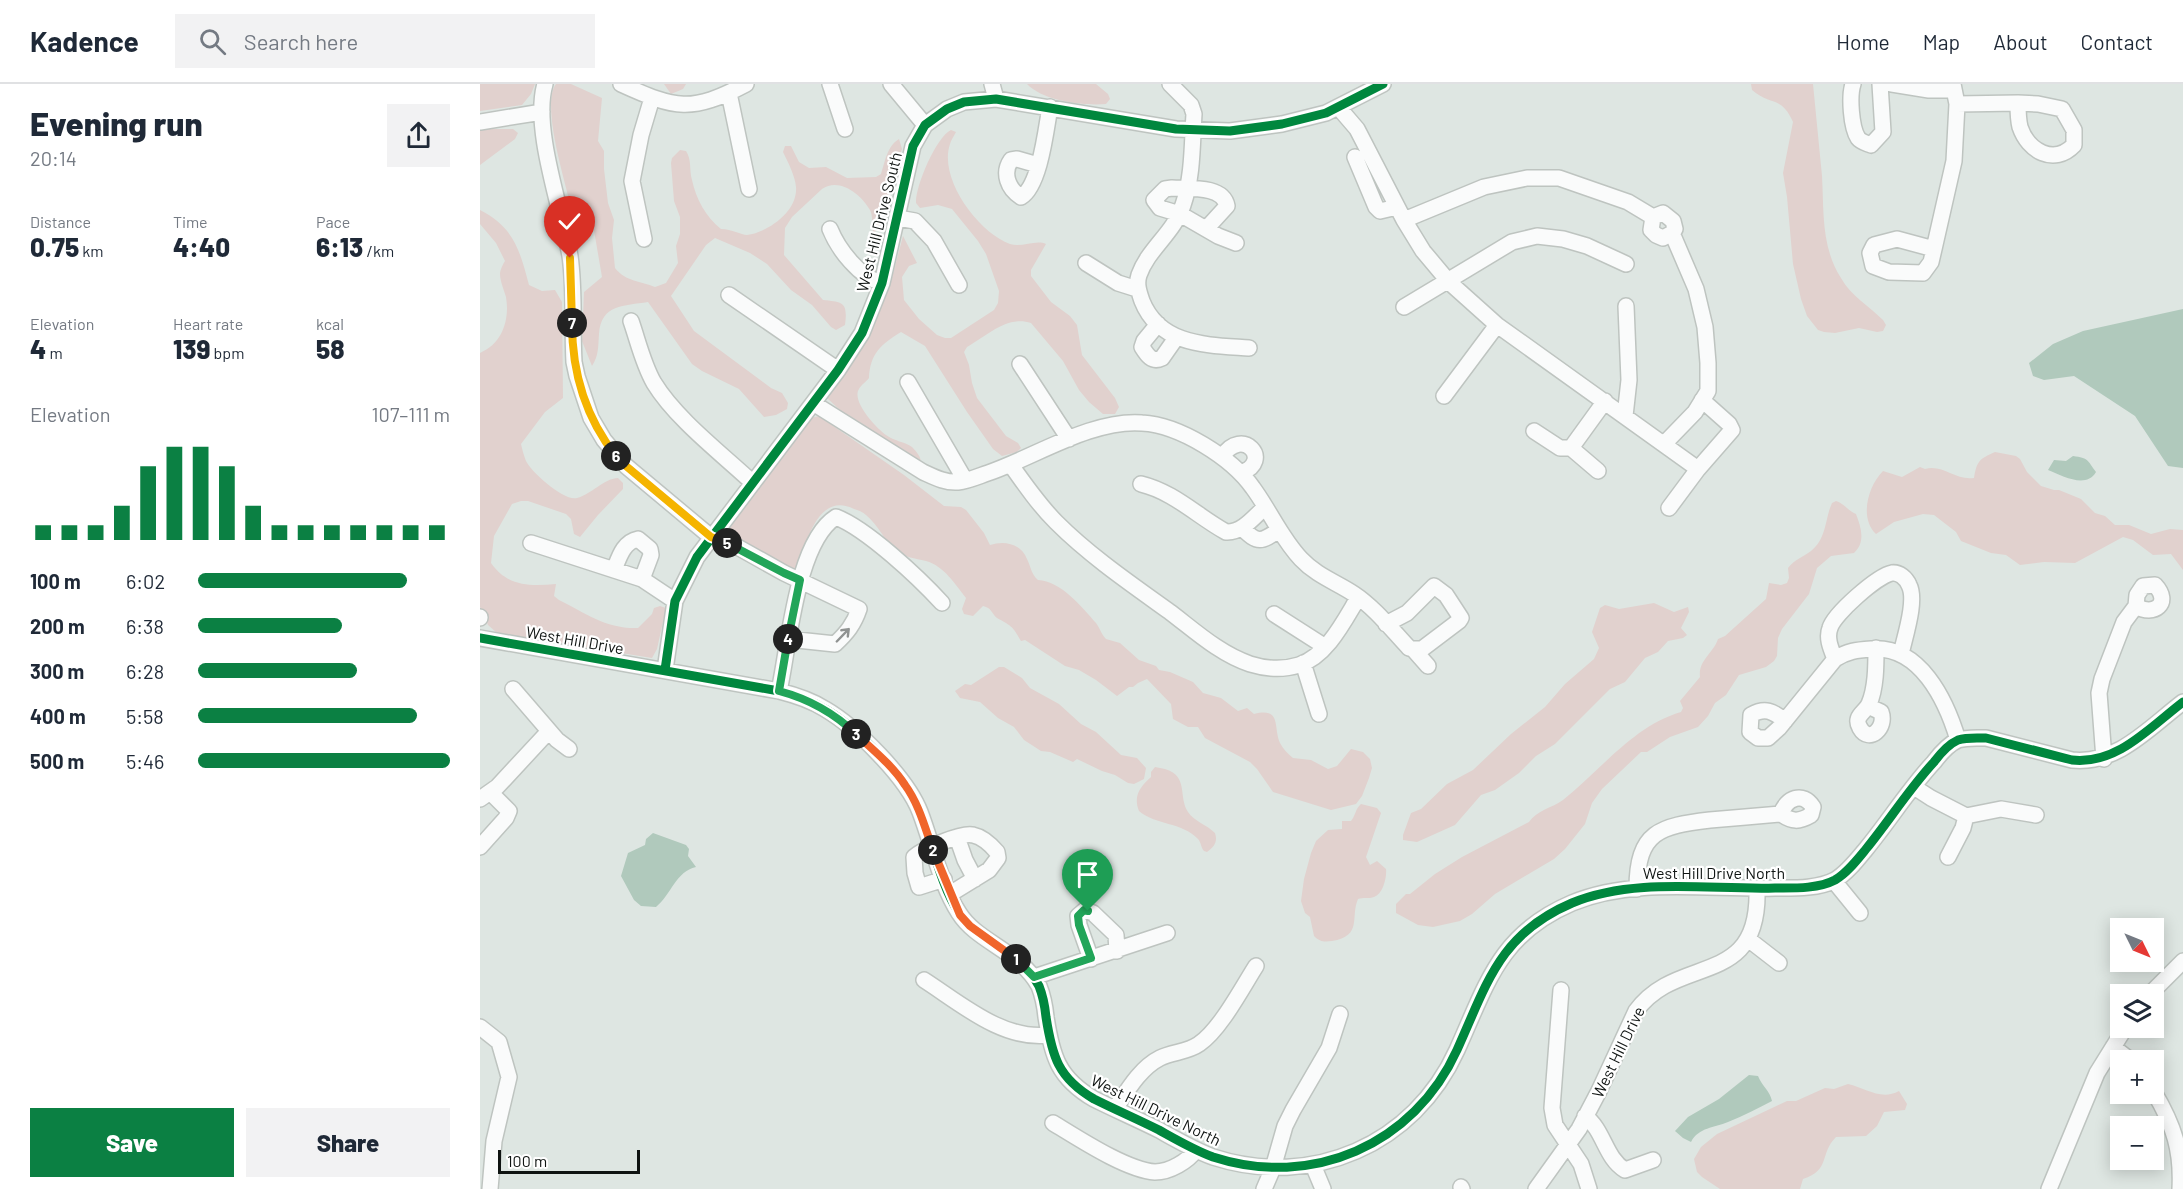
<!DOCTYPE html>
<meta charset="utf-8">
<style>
body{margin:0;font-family:Barlow,sans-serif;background:#f2f2f3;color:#1f2937;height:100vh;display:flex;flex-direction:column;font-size:22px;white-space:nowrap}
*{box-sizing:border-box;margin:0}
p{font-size:20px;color:#747a83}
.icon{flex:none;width:33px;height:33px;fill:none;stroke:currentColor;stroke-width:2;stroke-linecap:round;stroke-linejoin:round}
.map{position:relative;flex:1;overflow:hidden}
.drawer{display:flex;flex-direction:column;background:#fff;width:480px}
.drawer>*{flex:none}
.needle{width:39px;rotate:133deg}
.controls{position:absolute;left:1630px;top:834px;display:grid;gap:12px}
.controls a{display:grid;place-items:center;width:54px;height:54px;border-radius:0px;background:#fff;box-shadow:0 3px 15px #0003;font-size:30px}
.scale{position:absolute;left:18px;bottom:15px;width:142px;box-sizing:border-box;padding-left:6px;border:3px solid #0f1412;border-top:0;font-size:16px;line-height:21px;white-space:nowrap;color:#0f1412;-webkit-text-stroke:4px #fff;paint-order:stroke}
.pin{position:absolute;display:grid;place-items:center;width:51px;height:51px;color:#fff;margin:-62px -26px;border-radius:50% 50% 50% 0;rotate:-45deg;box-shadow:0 0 6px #0007}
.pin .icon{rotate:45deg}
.km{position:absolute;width:30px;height:30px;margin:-15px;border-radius:50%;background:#222;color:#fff;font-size:16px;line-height:30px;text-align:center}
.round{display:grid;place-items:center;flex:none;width:63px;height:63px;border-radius:0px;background:#f2f2f3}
.headline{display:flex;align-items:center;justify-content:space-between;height:102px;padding:0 30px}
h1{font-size:33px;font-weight:800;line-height:45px}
.metrics{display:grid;grid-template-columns:repeat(3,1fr);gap:9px;height:102px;padding:6px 30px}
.metrics div{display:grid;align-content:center}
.metrics b{font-size:26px;font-weight:800}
.metrics small{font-size:16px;font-weight:400}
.metrics p{font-size:16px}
.chart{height:168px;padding:12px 30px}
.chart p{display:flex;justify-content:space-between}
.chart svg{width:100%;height:108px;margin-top:6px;stroke:#0b8043;stroke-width:6}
.button{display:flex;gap:12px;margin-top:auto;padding:12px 30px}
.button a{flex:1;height:69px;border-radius:0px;background:#0b8043;color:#fff;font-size:24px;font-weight:800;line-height:69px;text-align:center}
.button a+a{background:#f2f2f3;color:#1f2937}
ul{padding:0 30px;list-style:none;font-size:20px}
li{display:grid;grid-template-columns:96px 72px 1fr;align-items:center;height:45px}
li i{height:15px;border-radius:8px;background:#0b8043}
header{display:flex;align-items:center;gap:36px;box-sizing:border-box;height:84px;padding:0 30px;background:#fff;border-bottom:2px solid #e0e1e3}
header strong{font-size:28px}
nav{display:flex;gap:33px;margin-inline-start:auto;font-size:21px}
.search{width:420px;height:54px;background:#f2f2f3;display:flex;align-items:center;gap:15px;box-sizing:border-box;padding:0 21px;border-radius:0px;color:#747a83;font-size:22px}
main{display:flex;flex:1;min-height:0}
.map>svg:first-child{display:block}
.green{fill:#e1d1ce}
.water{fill:#b0c9bc}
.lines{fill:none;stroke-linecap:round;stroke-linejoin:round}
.minor-casing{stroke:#bec4c0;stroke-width:18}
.minor{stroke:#fafbfb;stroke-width:15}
.cycleway-casing{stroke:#fff;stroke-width:13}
.cycleway{stroke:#00873e;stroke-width:9}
.oneway{stroke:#909392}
.split-1-casing{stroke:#fff;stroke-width:12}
.split-2-casing{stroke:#fff;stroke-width:12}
.split-3-casing{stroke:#fff;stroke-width:12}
.split-4-casing{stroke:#fff;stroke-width:12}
.split-5-casing{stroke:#fff;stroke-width:12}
.split-6-casing{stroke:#fff;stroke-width:12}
.split-7-casing{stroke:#fff;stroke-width:12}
.split-8-casing{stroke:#fff;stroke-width:12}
.split-1{stroke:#22a559;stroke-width:8}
.split-2{stroke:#f0652b;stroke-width:8}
.split-3{stroke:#f0652b;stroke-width:8}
.split-4{stroke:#22a559;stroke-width:8}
.split-5{stroke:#22a559;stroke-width:8}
.split-6{stroke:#f5b400;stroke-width:8}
.split-7{stroke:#f5b400;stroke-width:8}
.split-8{stroke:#f5b400;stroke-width:8}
.labels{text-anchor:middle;stroke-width:4.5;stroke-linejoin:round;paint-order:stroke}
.street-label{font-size:16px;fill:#0f1412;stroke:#fff}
</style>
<header>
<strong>Kadence</strong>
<div class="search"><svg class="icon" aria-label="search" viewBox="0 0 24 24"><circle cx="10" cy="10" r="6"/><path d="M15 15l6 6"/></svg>Search here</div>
<nav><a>Home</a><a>Map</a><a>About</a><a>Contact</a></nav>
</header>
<main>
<section class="drawer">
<div class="headline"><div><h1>Evening run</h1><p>20:14</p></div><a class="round"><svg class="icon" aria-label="share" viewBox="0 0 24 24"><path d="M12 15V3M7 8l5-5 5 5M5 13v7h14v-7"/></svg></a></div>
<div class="metrics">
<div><p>Distance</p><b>0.75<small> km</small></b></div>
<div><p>Time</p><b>4:40</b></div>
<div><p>Pace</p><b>6:13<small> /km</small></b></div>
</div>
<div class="metrics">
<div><p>Elevation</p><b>4<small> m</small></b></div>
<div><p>Heart rate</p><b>139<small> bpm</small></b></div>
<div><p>kcal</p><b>58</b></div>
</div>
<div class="chart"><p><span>Elevation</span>107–111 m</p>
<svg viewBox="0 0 160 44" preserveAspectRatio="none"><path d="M5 44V38M15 44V38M25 44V38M35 44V30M45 44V14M55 44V6M65 44V6M75 44V14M85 44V30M95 44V38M105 44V38M115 44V38M125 44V38M135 44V38M145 44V38M155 44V38"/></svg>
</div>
<ul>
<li><b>100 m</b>6:02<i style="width:83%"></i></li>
<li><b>200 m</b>6:38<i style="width:57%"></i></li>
<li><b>300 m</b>6:28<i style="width:63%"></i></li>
<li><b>400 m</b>5:58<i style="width:87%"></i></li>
<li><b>500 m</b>5:46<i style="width:100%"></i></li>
</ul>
<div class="button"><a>Save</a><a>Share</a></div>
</section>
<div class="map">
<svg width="1703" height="1105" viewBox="0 0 1703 1105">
<rect width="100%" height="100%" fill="#dee6e2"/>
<path class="green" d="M0 0H55L51 10 42 21 0 27Z
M76 0H91L122 14 118 57 124 67V85L128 119 134 136 132 154 135 184C146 198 161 197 175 203L186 199 198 179 196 162 200 150V133L194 117 191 79 192 74 200 66 206 67C212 76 209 86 212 96 216 115 226 133 241 145 252 145 261 151 267 151 289 148 318 127 316 103 315 92 308 78 303 68L305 62H311L319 78 329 84 346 83 367 94 396 93 401 90C405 78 407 62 419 55L422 65 398 145 393 149C392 143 393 131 390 126 381 110 359 93 342 105L312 133 305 144 304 171 343 216C363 218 368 218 365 241L356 246 351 243 332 221 311 206 287 180 270 169 235 154 226 161 191 212 214 247 291 304 302 309 308 319 307 325 296 331 284 333 259 305 222 287 212 280 168 218C144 222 121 220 119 250 118 263 119 271 112 282L102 257 104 208 122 193 111 129 101 122 90 119C84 94 61 19 76 0Z
M184 0H206L203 5 191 10Z
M547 0H616L628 10 630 15 626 20C604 22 563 17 547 0Z
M1271 0H1333C1336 31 1339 61 1342 92 1344 127 1341 163 1361 194 1371 212 1389 222 1403 236L1406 241 1403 247 1397 248 1379 244 1355 249 1344 248 1338 246 1327 232 1321 215 1313 180 1307 113 1303 89 1313 38C1301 11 1290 22 1272 6Z
M6 45H33L38 49 35 55 0 81V46Z
M471 46 476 48C474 52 471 56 470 60 458 95 499 149 530 160 542 164 556 155 566 160L551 186V192L571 218 590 232 597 241 602 271 635 314 639 323 635 330H623L609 318 599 306 583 277 551 239C527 231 507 252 487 263L484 268 489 281 492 299 497 314 526 352 538 359 541 364 537 368 522 372 513 365 487 328 445 262 421 248C401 260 390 270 389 294 386 298 381 301 379 305 371 317 396 344 406 351 414 357 425 358 432 363 437 368 441 373 441 379 408 362 373 340 347 314L385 257 410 201 423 152 437 179 429 182 422 193 424 216 439 235 457 251 465 254H471L514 226 518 219 519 207 506 170 498 157 472 125 458 121 440 124 436 119C435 103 456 53 471 46Z
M0 126C34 143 40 167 49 201L62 207 75 206 82 218 83 314 65 328 41 360C42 365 44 372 46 377 51 388 85 418 97 414 112 410 123 395 138 394L143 399V405L118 431 100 453 94 450 91 435 86 430 48 417H41L32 420 14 452 11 479C28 503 50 502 76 500L74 512 79 516C107 530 126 545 158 544L172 530 174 524 180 522 186 524 177 565 172 574 17 549 8 541 0 523V269C22 260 30 236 26 213 24 206 20 197 20 190 20 186 23 180 25 177L16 159 0 140Z
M339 332 424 391 464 422 481 423 486 426 504 449 510 461C525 456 541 460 547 475 551 483 551 490 558 496 581 497 602 523 616 539 620 544 621 550 626 555L640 559 659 576 676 582 679 586 690 588 713 598 723 609 741 614 758 627 767 624 774 630C802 623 793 643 800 659 803 665 808 670 813 674L831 676 848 685 857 682 871 665 883 668 890 675 892 684 889 694 882 712 876 720 851 726 793 708 777 685 770 678 725 654 718 643H708L693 635 691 620 667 595 658 599 653 603H649L637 612 616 596 599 586 585 582 545 556 541 557C532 541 531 542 517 534 511 529 512 524 503 522L493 532 484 530 482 525 486 514C475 500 464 482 446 477 434 474 426 474 416 466 404 456 398 441 386 431 383 428 378 426 374 425 336 406 324 465 317 490L245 450 331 334Z
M1515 368 1536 372 1540 375 1547 388 1561 402 1574 406H1579L1601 415 1615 429 1625 432 1635 441H1649L1671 450 1690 445 1703 446V486L1691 470 1673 471 1653 456 1643 453 1595 479 1564 478 1540 481 1526 471 1511 469 1481 457 1476 448 1454 431 1443 430 1414 438 1396 450C1379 434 1388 402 1403 387L1422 393 1440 383 1445 385C1463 380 1476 397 1494 394 1497 377 1499 375 1515 368Z
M1356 417C1365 420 1368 427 1376 430 1381 443 1386 458 1374 469L1351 472 1337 484 1329 510 1302 545 1298 554 1297 572 1294 577 1286 583 1259 591 1246 611 1235 619 1228 632 1218 643 1190 653 1167 668H1161L1122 705 1112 719 1105 740 1085 765 1074 775 1015 810 992 830 980 837 953 843 938 841 916 829V820L926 810H930L955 790 982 773 1049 738C1057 726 1072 724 1083 716 1121 686 1153 642 1201 628L1203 624 1200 617 1220 593C1218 576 1233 570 1238 555L1245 552 1286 515 1289 499 1301 501 1307 499 1309 494 1308 484C1315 475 1322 474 1331 467 1345 456 1345 439 1350 424L1352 419Z
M1174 519 1194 528 1208 523 1209 528 1201 544 1207 551 1203 554 1188 557 1178 568 1165 574 1145 598 1130 605 1075 660 1056 672 1039 689 1015 706 1001 711 975 741 937 758 923 756V751L931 729 941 725 967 700 993 686 1031 650 1065 623 1085 600 1114 575 1119 564 1112 548 1120 524 1125 521 1139 525Z
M519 583H524L542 594 550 604 579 620 601 640 616 648 641 671 657 674 666 684 664 695 654 700 648 699 635 691 622 687 597 675 593 678 570 668 561 667 544 656 534 643 518 634 500 618 480 614 475 607 485 600 491 601Z
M675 683C678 684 682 684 685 685 709 692 698 713 708 728 714 737 727 741 735 749 738 758 734 763 727 768L724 767C721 764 721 758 718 755 702 738 675 741 659 727 653 712 660 703 671 693V688Z
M881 720 897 724 901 729 886 773 890 781 897 777 906 785C907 793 903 810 894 813 889 815 883 813 878 815 870 833 883 852 852 857 844 858 840 858 834 852L830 833 825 829 821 817 824 795 831 769 836 757 848 746 862 745V737H871C876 731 875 725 881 720Z
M1368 1000C1386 1004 1401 1017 1419 1007L1427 1020 1425 1026 1404 1028 1397 1042 1386 1052 1356 1053C1339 1070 1351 1086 1323 1095L1320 1105H1240L1222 1093 1217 1088 1214 1075 1221 1063 1237 1050 1307 1017H1316L1345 1004 1354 1005Z"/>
<path class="water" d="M1703 225V384L1688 382 1655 332 1594 292 1564 296 1553 292 1549 279 1573 260 1603 247Z
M1593 372C1609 374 1607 376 1616 388 1606 405 1583 392 1568 386L1574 376 1586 377Z
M173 749 206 761 209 765 208 772 216 783C196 787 191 811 176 823L161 822 154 816 141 792 148 769 165 761 166 755Z
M1269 991 1278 992C1282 1002 1290 1007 1292 1017 1278 1024 1263 1032 1248 1038 1234 1044 1219 1043 1211 1058L1203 1054 1195 1047 1208 1033 1239 1015Z"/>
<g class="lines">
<g class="minor-casing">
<path id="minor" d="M65 0C52 44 82 126 90 172 95 207 92 243 94 278L97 292 111 334 124 356 146 382 231 453 254 461 304 489 379 525C374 540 367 549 355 560L308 555
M141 0C196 25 211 29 266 0
M350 0 365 45
M411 0 445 41
M512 0 516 15
M690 0 711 21 714 30C712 60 713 92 703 121 694 149 668 165 659 191 656 200 659 208 662 217 680 262 728 261 769 264
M1373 0C1369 12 1371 43 1378 54 1381 58 1386 59 1391 61L1403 48 1400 0
M1412 0 1449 6H1473
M249 9 269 105
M1538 19 1558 20 1582 25 1594 46V61C1574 82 1548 67 1540 43 1538 35 1538 27 1538 19Z
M1477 20 1538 19
M859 24 877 45 924 136 943 167 969 198 1017 241 1218 385
M0 38 62 28
M875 73 896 123 900 127 917 123
M558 81 537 75 531 76C522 89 528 105 541 113 560 102 566 45 570 23
M418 134 435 137 454 157 479 201
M924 136 1004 103 1047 94H1079L1148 118 1173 133
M350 145C358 165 380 194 402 199
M726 145 747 122C743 101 709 105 692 104L685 105 674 116 680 124 700 130 738 152 756 159
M164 155 152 97 161 51 172 14
M1417 155 1454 165 1451 178 1443 189 1409 188 1393 182 1390 169 1394 161Z
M1454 165 1474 77 1477 20 1473 0
M606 179 638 199 657 205
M249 211 358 286
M924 223 1032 158 1057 152 1083 155 1107 162 1146 180
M151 237C158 257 163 280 174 299 196 335 242 370 273 399
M678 240 664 257 662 263C667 271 672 279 682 274L696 254
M540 280 589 355
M428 298 485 396
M964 312 1017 241
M333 319 443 388C454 393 465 399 478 398 488 397 499 392 508 389 555 373 612 335 662 339 700 341 752 374 773 404 790 427 801 454 821 475 837 492 856 498 874 510 895 524 912 546 929 564L933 565 948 582
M1145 332 1149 296 1146 222
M1054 347 1080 364H1091L1118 387
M1184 360 1215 328 1228 307V279L1225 243 1216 205 1192 149 1195 145 1193 137 1183 129 1173 133 1171 146 1176 151 1183 154 1192 149
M1091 364 1125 317
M742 373C762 341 794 377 761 389
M531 381C545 401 559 421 576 438 610 472 651 500 690 528 715 547 740 570 770 580 786 585 803 586 819 581 847 572 864 537 878 514
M661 400C694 408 717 432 746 448 762 449 774 433 785 423
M1189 424 1218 385 1252 346 1249 340 1222 316
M762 444C778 460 781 458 799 446
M51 459 162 495 195 517
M134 486C139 474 143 458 158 455L170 465 171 471 162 495
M794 530 844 562
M0 533V534
M906 540 927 529 954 502 966 511 981 534 979 537 942 565H933
M0 554 299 607C315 611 331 616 345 625 376 643 427 694 440 728 452 759 461 802 479 829 497 858 540 867 559 902 563 912 565 923 566 933 572 972 578 994 614 1015 636 1026 657 1035 679 1046 697 1056 714 1066 733 1073 832 1105 934 1061 977 966 1007 900 1019 850 1092 819 1155 793 1229 806 1295 804 1313 804 1338 805 1355 796 1367 789 1377 776 1386 765 1409 737 1429 705 1454 678 1460 670 1469 660 1478 656 1487 653 1497 654 1506 654L1592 676C1637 681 1670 643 1703 618
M1355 575C1351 565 1346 554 1350 544 1354 530 1397 492 1412 489 1419 488 1426 494 1429 501 1437 516 1425 552 1421 570
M823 579 839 630
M185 586 195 517 217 473 358 286 382 249 402 199 433 62 445 41 467 25 484 18 516 15 696 45 750 47 802 40 846 29 903 0
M33 605 77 656 89 665
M299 607C309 563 316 458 356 433 387 445 439 494 462 519
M1388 622 1401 628C1407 644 1389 660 1380 644 1373 632 1385 629 1389 620 1396 604 1396 582 1396 564
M1305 637C1293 627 1285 623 1271 631L1270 648 1278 654H1288L1299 644 1355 575C1367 567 1377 566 1391 565 1440 561 1466 616 1478 656
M1624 675 1619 609 1622 595 1644 538 1656 522 1657 511 1663 502 1675 501C1692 519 1674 533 1656 522
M1434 703 1451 714 1486 732 1521 725 1556 731
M0 715 17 703 69 647
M477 753 485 776 495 795
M0 763 26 734 29 727 10 708
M1468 773 1483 744 1486 732
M464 795 439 803 435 789 434 773C443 765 482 748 493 751 503 753 511 761 517 768L518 774 509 786 470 810
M1354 797 1380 829
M1157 805C1157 747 1180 742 1230 736 1254 734 1277 732 1301 730 1312 738 1319 738 1331 731L1333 723C1323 707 1306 714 1301 730
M1268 855 1299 879
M611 875 599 841 598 832 605 826 613 829 636 851 637 867
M554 893 687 849
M444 896C480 919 523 957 569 951
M1081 906 1072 1024 1075 1041 1101 1080 1109 1105
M1670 910 1703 877
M0 943 19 958 29 993 14 1057 10 1105
M1633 963 1650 976
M1674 1008C1694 1042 1702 1066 1700 1105
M635 1025C647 1007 660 984 680 974 692 968 708 968 719 960 740 946 762 904 776 882
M1105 1032C1124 1046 1125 1074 1145 1086L1173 1076
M573 1039C598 1054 646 1086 675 1088 690 1088 708 1077 716 1066
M833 1081 843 1105
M981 1103 982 1105
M784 1105 793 1084 805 1042 813 1026 849 964 860 930
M1056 1105 1099 1045 1119 1007 1156 927C1198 869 1280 906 1277 805
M1569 1105 1617 989 1645 944"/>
</g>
<use href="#minor" class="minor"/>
<g class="cycleway-casing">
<path id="cycleway" d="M0 554 299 607C315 611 331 616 345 625 376 643 427 694 440 728 452 759 461 802 479 829 497 858 540 867 559 902 563 912 565 923 566 933 572 972 578 994 614 1015 636 1026 657 1035 679 1046 697 1056 714 1066 733 1073 832 1105 934 1061 977 966 1007 900 1019 850 1092 819 1155 793 1229 806 1295 804 1313 804 1338 805 1355 796 1367 789 1377 776 1386 765 1409 737 1429 705 1454 678 1460 670 1469 660 1478 656 1487 653 1497 654 1506 654L1592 676C1637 681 1670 643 1703 618
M185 586 195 517 217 473 358 286 382 249 402 199 433 62 445 41 467 25 484 18 516 15 696 45 750 47 802 40 846 29 903 0"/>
</g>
<use href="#cycleway" class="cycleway"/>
</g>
<defs><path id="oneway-shaft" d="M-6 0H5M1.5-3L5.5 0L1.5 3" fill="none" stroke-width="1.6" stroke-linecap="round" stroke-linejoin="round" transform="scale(1.5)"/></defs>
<use class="oneway" href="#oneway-shaft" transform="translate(363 551) rotate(-46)"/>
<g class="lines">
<g class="split-1-casing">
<path id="split-1" d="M536 875 554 893 611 874 599 841 598 832 604 826 608 827"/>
</g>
<g class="split-2-casing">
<path id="split-2" d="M453 766 480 831 490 842 536 875"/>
</g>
<g class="split-3-casing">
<path id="split-3" d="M376 650C393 666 412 681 425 701 439 720 445 744 453 766"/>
</g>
<g class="split-4-casing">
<path id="split-4" d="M308 555 299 607C329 615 353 628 376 650"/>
</g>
<g class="split-5-casing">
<path id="split-5" d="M247 459 304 489 320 496 308 555"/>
</g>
<g class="split-6-casing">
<path id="split-6" d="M136 372 146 382 231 453 247 459"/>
</g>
<g class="split-7-casing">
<path id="split-7" d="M92 239C92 288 105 333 136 372"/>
</g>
<g class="split-8-casing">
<path id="split-8" d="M90 174 92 239"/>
</g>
<use href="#split-1" class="split-1"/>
<use href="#split-2" class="split-2"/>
<use href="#split-3" class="split-3"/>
<use href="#split-4" class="split-4"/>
<use href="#split-5" class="split-5"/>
<use href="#split-6" class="split-6"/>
<use href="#split-7" class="split-7"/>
<use href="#split-8" class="split-8"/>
</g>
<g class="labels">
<g class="street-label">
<text transform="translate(399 138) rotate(-76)" y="6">West Hill Drive South</text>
<text transform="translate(95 556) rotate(10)" y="6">West Hill Drive</text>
<text x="1234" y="795">West Hill Drive North</text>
<text transform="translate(1138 968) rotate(-64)" y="6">West Hill Drive</text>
<text transform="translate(676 1026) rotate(26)" y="6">West Hill Drive North</text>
</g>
</g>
</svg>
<div class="controls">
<a><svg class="needle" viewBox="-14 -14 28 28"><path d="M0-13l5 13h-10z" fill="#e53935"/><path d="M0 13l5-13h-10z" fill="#747a83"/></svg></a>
<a><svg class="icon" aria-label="layers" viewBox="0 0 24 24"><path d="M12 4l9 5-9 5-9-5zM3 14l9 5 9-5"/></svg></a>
<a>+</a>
<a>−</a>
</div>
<div class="scale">100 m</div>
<div class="pin" style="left:608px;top:827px;background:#1e9e55"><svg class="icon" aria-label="arrive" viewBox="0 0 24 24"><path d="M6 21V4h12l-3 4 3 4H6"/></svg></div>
<div class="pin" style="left:90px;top:174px;background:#d93025"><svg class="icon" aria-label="check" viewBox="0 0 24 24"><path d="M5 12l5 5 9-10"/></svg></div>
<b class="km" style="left:536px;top:875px">1</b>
<b class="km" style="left:453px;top:766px">2</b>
<b class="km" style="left:376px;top:650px">3</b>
<b class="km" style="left:308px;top:555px">4</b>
<b class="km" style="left:247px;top:459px">5</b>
<b class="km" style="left:136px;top:372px">6</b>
<b class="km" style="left:92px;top:239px">7</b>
</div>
</main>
